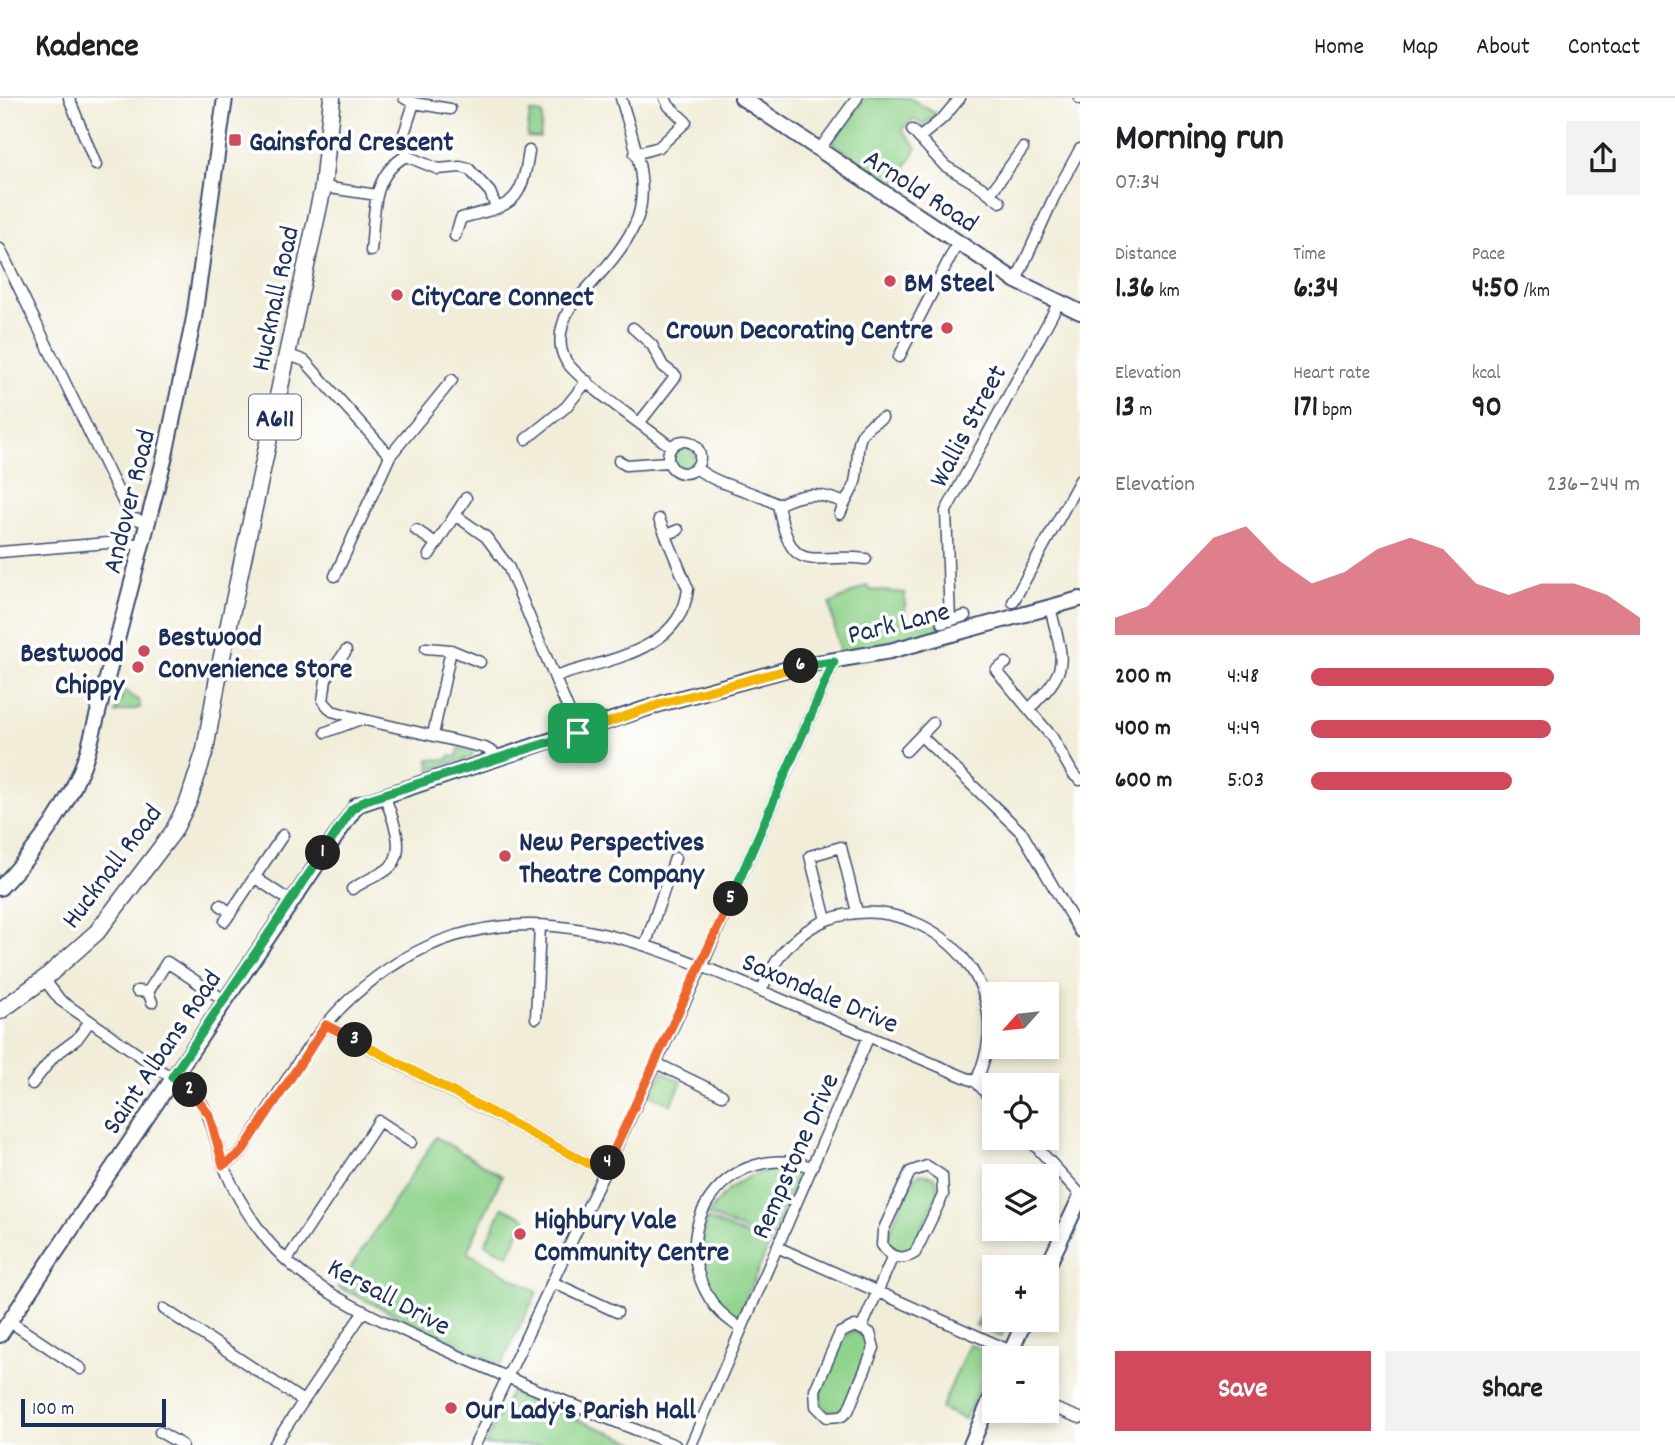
<!DOCTYPE html>
<meta charset="utf-8">
<style>
body{margin:0;font-family:Dekko,sans-serif;background:#f2f2f2;color:#202124;height:100vh;display:flex;flex-direction:column;font-size:26px;white-space:nowrap}
*{box-sizing:border-box;margin:0}
p{font-size:23px;color:#757577}
.icon{flex:none;width:38px;height:38px;fill:none;stroke:currentColor;stroke-width:2;stroke-linecap:round;stroke-linejoin:round}
.map{position:relative;flex:1;overflow:hidden}
.side{display:flex;flex-direction:column;background:#fff;width:595px}
.side>*{flex:none}
.needle{width:46px;rotate:243deg}
.buttons{position:absolute;left:982px;top:884px;display:grid;gap:14px}
.buttons a{display:grid;place-items:center;width:77px;height:77px;border-radius:0px;background:#fff;box-shadow:0 4px 10px #0003;font-size:35px}
.scale{position:absolute;left:21px;bottom:18px;width:145px;box-sizing:border-box;padding-left:7px;border:4px solid #1b2f5e;border-top:0;font-size:19px;line-height:24px;white-space:nowrap;color:#1b2f5e;-webkit-text-stroke:5px #fff;paint-order:stroke}
.pin{position:absolute;display:grid;place-items:center;width:60px;height:60px;color:#fff;margin:-30px;border-radius:14px;box-shadow:0 4px 10px #0006}
.km{position:absolute;width:35px;height:35px;margin:-18px;border-radius:50%;background:#222;color:#fff;font-size:19px;line-height:35px;text-align:center}
.round{display:grid;place-items:center;flex:none;width:74px;height:74px;border-radius:0px;background:#f2f2f2}
.head{display:flex;align-items:center;justify-content:space-between;height:119px;padding:0 35px}
h1{font-size:38px;font-weight:700;line-height:52px}
.metrics{display:grid;grid-template-columns:repeat(3,1fr);gap:10px;height:119px;padding:7px 35px}
.metrics div{display:grid;align-content:center}
.metrics b{font-size:30px;font-weight:700}
.metrics small{font-size:19px;font-weight:400}
.metrics p{font-size:19px}
.chart{height:196px;padding:14px 35px}
.chart p{display:flex;justify-content:space-between}
.chart svg{width:100%;height:126px;margin-top:7px;fill:#d1495b;opacity:.7}
.primary-button{display:flex;gap:14px;margin-top:auto;padding:14px 35px}
.primary-button a{flex:1;height:80px;border-radius:0px;background:#d1495b;color:#fff;font-size:28px;font-weight:700;line-height:80px;text-align:center}
.primary-button a+a{background:#f2f2f2;color:#202124}
ul{padding:0 35px;list-style:none;font-size:23px}
li{display:grid;grid-template-columns:112px 84px 1fr;align-items:center;height:52px}
li i{height:18px;border-radius:9px;background:#d1495b}
header{display:flex;align-items:center;gap:42px;box-sizing:border-box;height:98px;padding:0 35px;background:#fff;border-bottom:2px solid #e0e0e0}
header strong{font-size:33px}
nav{display:flex;gap:38px;margin-inline-start:auto;font-size:24px}
main{display:flex;flex:1;min-height:0}
.map>svg:first-child{display:block}
.green{fill:#90d38b;stroke:#568174;stroke-width:2}
.lines{fill:none;stroke-linecap:round;stroke-linejoin:round}
.street-casing{stroke:#3b4c70;stroke-width:13}
.secondary-casing{stroke:#3b4c70;stroke-width:18}
.primary-casing{stroke:#3b4c70;stroke-width:19}
.street{stroke:#fff;stroke-width:10}
.secondary{stroke:#fff;stroke-width:14}
.primary{stroke:#fff;stroke-width:16}
.split-1-casing{stroke:#fff;stroke-width:14}
.split-2-casing{stroke:#fff;stroke-width:14}
.split-3-casing{stroke:#fff;stroke-width:14}
.split-4-casing{stroke:#fff;stroke-width:14}
.split-5-casing{stroke:#fff;stroke-width:14}
.split-6-casing{stroke:#fff;stroke-width:14}
.split-7-casing{stroke:#fff;stroke-width:14}
.split-1{stroke:#22a559;stroke-width:9}
.split-2{stroke:#22a559;stroke-width:9}
.split-3{stroke:#f0652b;stroke-width:9}
.split-4{stroke:#f5b400;stroke-width:9}
.split-5{stroke:#f0652b;stroke-width:9}
.split-6{stroke:#22a559;stroke-width:9}
.split-7{stroke:#f5b400;stroke-width:9}
.poi-dot{fill:#d1495b;stroke:#fff;stroke-width:2.5}
.labels{text-anchor:middle;stroke-width:7;stroke-linejoin:round;paint-order:stroke}
.shield{fill:#fff;stroke:#5f6d8e;stroke-width:2}
.shield-label{font-size:26px;font-weight:bold;fill:#1b2f5e}
.poi-label{font-size:28px;font-weight:bold;fill:#1b2f5e;stroke:#fff;text-anchor:start}
.street-label{font-size:28px;fill:#1b2f5e;stroke:#fff}
</style>
<header>
<strong>Kadence</strong>
<nav><a>Home</a><a>Map</a><a>About</a><a>Contact</a></nav>
</header>
<main>
<div class="map">
<svg width="1080" height="1347" viewBox="0 0 1080 1347">
<rect width="100%" height="100%" fill="#fff"/>
<filter id="ink" filterUnits="userSpaceOnUse"><feTurbulence type="fractalNoise" baseFrequency=".0143" numOctaves="2"/><feDisplacementMap in="SourceGraphic" scale="14" xChannelSelector="R" yChannelSelector="G"/><feConvolveMatrix kernelMatrix="1 2 1 2 8 2 1 2 1" color-interpolation-filters="sRGB"/></filter>
<filter id="wash" filterUnits="userSpaceOnUse"><feTurbulence type="fractalNoise" baseFrequency=".00686" numOctaves="4" result="noise"/><feDisplacementMap in="SourceGraphic" scale="28" xChannelSelector="R" yChannelSelector="G"/><feGaussianBlur stdDeviation="1.57" result="paint"/><feColorMatrix in="noise" values="0 0 0 0 0 0 0 0 0 0 0 0 0 0 0 0 0 1.4 0 .05"/><feComposite in="paint" operator="in"/></filter>
<g filter="url(#wash)">
<rect width="100%" height="100%" fill="#f1edd8"/>
<path class="green" d="M865 0H910L936 16 923 27 914 21 902 31 917 50 894 88 832 44Z
M530 14 543 16 540 40 527 39Z
M673 359a11 11 0 1 1 22 0a11 11 0 1 1-22 0Z
M867 487 870 492 905 495V524L938 519 939 531 887 548 840 557 830 506Z
M121 590 139 603 140 610 115 615 122 599 119 598Z
M459 650 473 654 472 659 430 672 429 661 448 662 449 658 457 659Z
M662 974 682 984 671 1007 651 997Z
M436 1039 502 1078 467 1154 537 1194 501 1267 338 1189Z
M780 1069 802 1071 770 1144 708 1117C725 1089 748 1075 780 1069Z
M920 1075 935 1079 939 1093 913 1148C906 1157 895 1156 888 1147 886 1138 912 1080 920 1075Z
M503 1109 526 1120 508 1157 485 1146Z
M707 1121 769 1147 737 1221C705 1195 695 1161 707 1121Z
M994 1183V1222H1009L1001 1239 976 1228Z
M854 1233 866 1239 868 1251 845 1307 837 1313H828L821 1306 820 1296 843 1240Z
M969 1246 993 1257 965 1321 941 1311Z
M510 1295 642 1347H485Z"/>
</g>
<g filter="url(#ink)">
<g class="lines">
<g class="street-casing">
<path id="street" d="M69 0 96 67
M404 0 414 5 450 11
M621 0C631 37 653 89 635 126 621 157 591 185 569 211 561 227 556 246 566 263 579 283 648 331 671 349
M1079 0 1080 1
M414 5 403 39 406 58 438 71 460 69 469 71 490 94 496 109
M912 32 945 68 981 89 1000 104
M919 40 943 20 960 0
M819 52 857 0
M635 56 659 49 686 24 669 8 665 0
M323 89 377 97
M990 96 1023 50
M455 138 461 120C513 107 521 107 529 53
M0 151 131 420 147 424
M371 153C375 117 370 78 406 58
M1016 183 1054 99 1080 51
M633 230 652 247 663 268 676 278 640 324
M289 257 305 263 390 358
M899 259 958 144
M526 341 566 309 587 283
M668 359a16 16 0 1 1 32 0a16 16 0 1 1-32 0Z
M619 363 626 367 668 364
M696 370C720 389 751 391 778 407 793 482 809 454 866 461
M778 407C803 394 819 394 845 405 848 399 853 391 855 384 862 355 848 337 882 320
M840 416 845 405
M455 417 486 439 508 468 578 635
M416 432 437 446
M666 437 678 432
M0 454 120 444 141 447
M429 457 466 400
M335 478 390 358 452 282
M1013 504 1080 382
M950 523 946 413 1059 204
M942 525 965 518
M426 550 451 552 480 564
M346 553 326 581 323 603 332 613 361 621
M1006 565 996 572 1052 639 1073 676 1080 682
M555 579C602 562 681 555 688 491L659 421
M1029 611C1072 569 1063 564 1050 509
M326 634 361 621 485 650 494 655 496 661
M433 637 451 552
M921 638 1022 735 1080 834
M906 653 933 625
M254 779 290 803
M352 791C363 784 374 779 385 773 411 757 391 718 384 696
M220 807 231 815
M826 822 810 758 841 749 857 814
M225 823 283 737
M646 845 675 760
M44 881 60 902 196 997C213 1018 214 1041 223 1065 233 1094 249 1119 268 1143 306 1189 362 1213 415 1238 500 1278 587 1313 675 1347
M137 893 148 894
M761 893C768 878 775 863 786 851 855 773 990 830 989 932 989 950 983 967 976 984
M152 904 148 894 167 864 224 902
M536 920 540 827
M326 927 604 1074
M656 965 722 997
M32 986 54 958 77 941 90 923
M1028 1040 1080 1096
M223 1067 241 1055C274 1005 307 940 351 900 488 776 624 834 771 897 839 926 908 955 976 984L994 1003
M927 1068 942 1078 943 1097 915 1155C902 1163 890 1160 882 1147L883 1133 910 1074Z
M777 1149 1011 1253
M287 1162 379 1023 411 1044
M552 1184 617 1214
M164 1211 303 1303
M9 1223 81 1271
M855 1228 870 1235 874 1250 848 1313 842 1318 827 1319 816 1308 815 1292 840 1235Z
M862 1229 893 1158
M741 1231C730 1222 717 1214 710 1201 664 1127 729 1041 812 1069
M1046 1307 1080 1320
M160 1334 182 1347
M274 1347 364 1213
M475 1347 702 868 834 564
M691 1347 869 938"/>
</g>
<g class="secondary-casing">
<path id="secondary" d="M742 0 1016 183 1080 214
M0 790C39 749 71 706 88 653L164 362 194 220 225 0
M1046 1172 1080 1100
M0 1237 357 707 663 605 799 568 890 553 1080 501
M1008 1260 1025 1222
M971 1347 994 1293"/>
</g>
<g class="primary-casing">
<path id="primary" d="M0 913 44 881 97 834 173 734 189 702 205 652 221 563 323 89 332 0"/>
</g>
<use href="#street" class="street"/>
<use href="#secondary" class="secondary"/>
<use href="#primary" class="primary"/>
</g>
</g>
<g class="lines" filter="url(#ink)">
<g class="split-1-casing">
<path id="split-1" d="M323 755 352 711 366 702 578 635"/>
</g>
<g class="split-2-casing">
<path id="split-2" d="M190 992 172 979 323 755"/>
</g>
<g class="split-3-casing">
<path id="split-3" d="M190 992 210 1018 223 1067 241 1055 326 927 355 942"/>
</g>
<g class="split-4-casing">
<path id="split-4" d="M355 942 604 1074 608 1065"/>
</g>
<g class="split-5-casing">
<path id="split-5" d="M608 1065 731 801"/>
</g>
<g class="split-6-casing">
<path id="split-6" d="M731 801 834 564 801 568"/>
</g>
<g class="split-7-casing">
<path id="split-7" d="M578 635 663 605 801 568"/>
</g>
<use href="#split-1" class="split-1"/>
<use href="#split-2" class="split-2"/>
<use href="#split-3" class="split-3"/>
<use href="#split-4" class="split-4"/>
<use href="#split-5" class="split-5"/>
<use href="#split-6" class="split-6"/>
<use href="#split-7" class="split-7"/>
</g>
<g class="poi-dot">
<rect x="228" y="35" width="14" height="14" rx="3.5"/>
<circle cx="890" cy="183" r="7"/>
<circle cx="397" cy="197" r="7"/>
<circle cx="947" cy="230" r="7"/>
<circle cx="144" cy="553" r="7"/>
<circle cx="138" cy="569" r="7"/>
<circle cx="505" cy="758" r="7"/>
<circle cx="520" cy="1136" r="7"/>
<circle cx="451" cy="1310" r="7"/>
</g>
<g class="labels">
<rect class="shield" x="249" y="296.5" width="52" height="45" rx="5"/>
<g class="shield-label">
<text x="275" y="328">A611</text>
</g>
<g class="poi-label">
<text x="249" y="52">Gainsford Crescent</text>
<text x="904" y="193">BM Steel</text>
<text x="411" y="207">CityCare Connect</text>
<text x="933" y="240" text-anchor="end">Crown Decorating Centre</text>
<text x="158" y="547">Bestwood<tspan x="158" dy="32">Convenience Store</tspan></text>
<text x="124" y="563" text-anchor="end">Bestwood<tspan x="124" dy="32">Chippy</tspan></text>
<text x="519" y="752">New Perspectives<tspan x="519" dy="32">Theatre Company</tspan></text>
<text x="534" y="1130">Highbury Vale<tspan x="534" dy="32">Community Centre</tspan></text>
<text x="465" y="1320">Our Lady's Parish Hall</text>
</g>
<g class="street-label">
<text transform="translate(922 91) rotate(33)" y="10">Arnold Road</text>
<text transform="translate(273 200) rotate(-78)" y="10">Hucknall Road</text>
<text transform="translate(966 327) rotate(-62)" y="10">Wallis Street</text>
<text transform="translate(127 403) rotate(-76)" y="10">Andover Road</text>
<text transform="translate(898 523) rotate(-14)" y="10">Park Lane</text>
<text transform="translate(110 767) rotate(-53)" y="10">Hucknall Road</text>
<text transform="translate(821 893) rotate(23)" y="10">Saxondale Drive</text>
<text transform="translate(160 953) rotate(-56)" y="10">Saint Albans Road</text>
<text transform="translate(793 1057) rotate(-66)" y="10">Rempstone Drive</text>
<text transform="translate(390 1197) rotate(28)" y="10">Kersall Drive</text>
</g>
</g>
</svg>
<div class="buttons">
<a><svg class="needle" viewBox="-14 -14 28 28"><path d="M0-13l5 13h-10z" fill="#e53935"/><path d="M0 13l5-13h-10z" fill="#757577"/></svg></a>
<a><svg class="icon" aria-label="locate" viewBox="0 0 24 24"><circle cx="12" cy="12" r="6"/><path d="M12 2v4M12 18v4M2 12h4M18 12h4"/></svg></a>
<a><svg class="icon" aria-label="layers" viewBox="0 0 24 24"><path d="M12 4l9 5-9 5-9-5zM3 14l9 5 9-5"/></svg></a>
<a>+</a>
<a>−</a>
</div>
<div class="scale">100 m</div>
<div class="pin" style="left:578px;top:635px;background:#1e9e55"><svg class="icon" aria-label="arrive" viewBox="0 0 24 24"><path d="M6 21V4h12l-3 4 3 4H6"/></svg></div>
<b class="km" style="left:323px;top:755px">1</b>
<b class="km" style="left:190px;top:992px">2</b>
<b class="km" style="left:355px;top:942px">3</b>
<b class="km" style="left:608px;top:1065px">4</b>
<b class="km" style="left:731px;top:801px">5</b>
<b class="km" style="left:801px;top:568px">6</b>
</div>
<section class="side">
<div class="head"><div><h1>Morning run</h1><p>07:34</p></div><a class="round"><svg class="icon" aria-label="share" viewBox="0 0 24 24"><path d="M12 15V3M7 8l5-5 5 5M5 13v7h14v-7"/></svg></a></div>
<div class="metrics">
<div><p>Distance</p><b>1.36<small> km</small></b></div>
<div><p>Time</p><b>6:34</b></div>
<div><p>Pace</p><b>4:50<small> /km</small></b></div>
</div>
<div class="metrics">
<div><p>Elevation</p><b>13<small> m</small></b></div>
<div><p>Heart rate</p><b>171<small> bpm</small></b></div>
<div><p>kcal</p><b>90</b></div>
</div>
<div class="chart"><p><span>Elevation</span>236–244 m</p>
<svg viewBox="0 0 160 44" preserveAspectRatio="none"><path d="M0 44V38L10 34L20 22L30 10L40 6L50 18L60 26L70 22L80 14L90 10L100 14L110 26L120 30L130 26L140 26L150 30L160 38V44z"/></svg>
</div>
<ul>
<li><b>200 m</b>4:48<i style="width:74%"></i></li>
<li><b>400 m</b>4:49<i style="width:73%"></i></li>
<li><b>600 m</b>5:03<i style="width:61%"></i></li>
</ul>
<div class="primary-button"><a>Save</a><a>Share</a></div>
</section>
</main>
